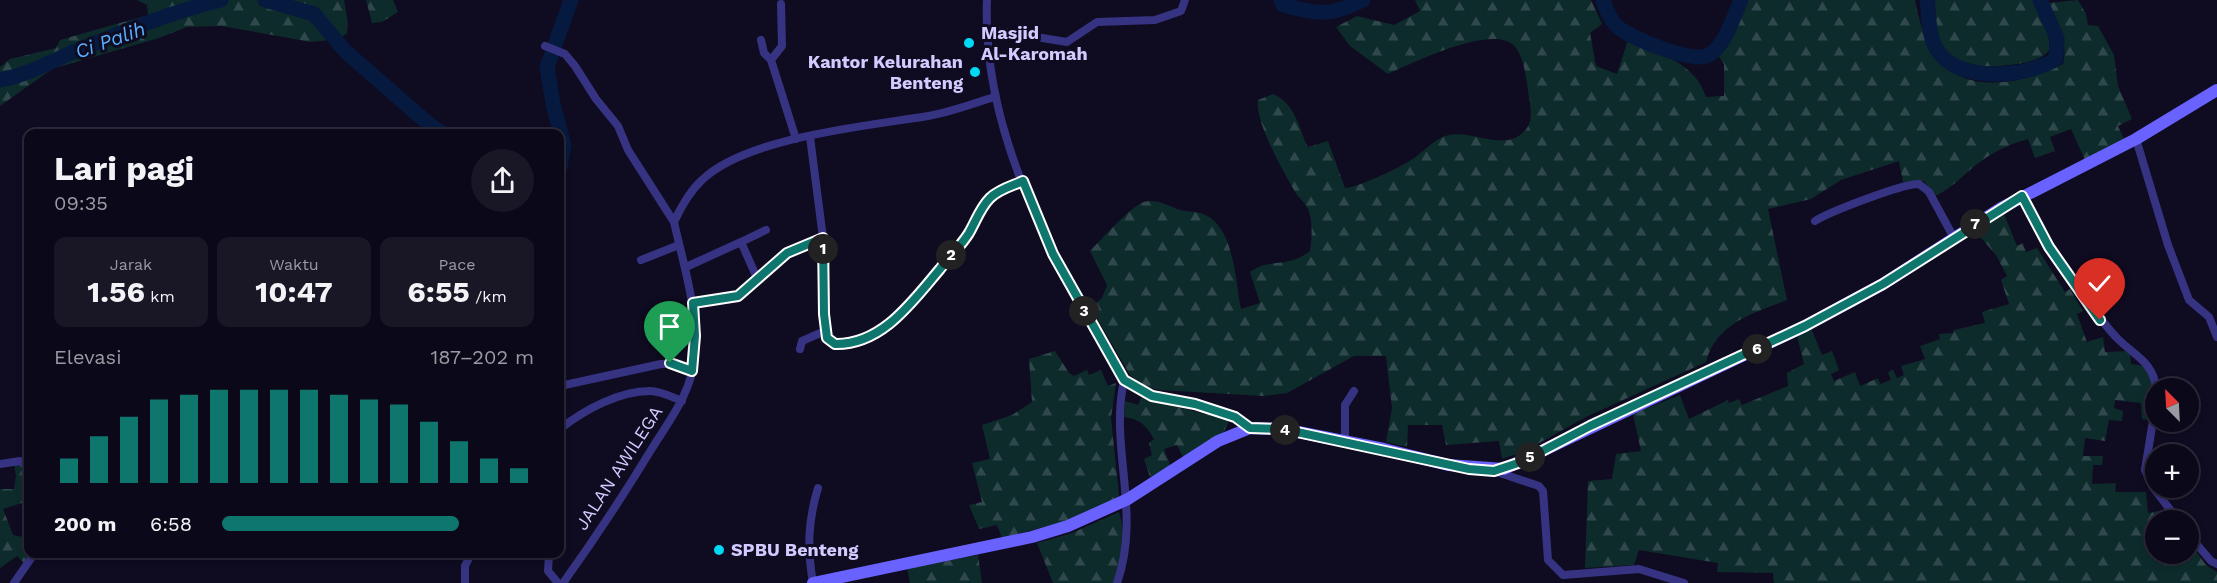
<!DOCTYPE html>
<html lang="id">
<meta charset="utf-8">
<style>
body{margin:0;font-family:"Work Sans",sans-serif;background:#191626;color:#f1f3f6;height:100vh;display:flex;flex-direction:column;font-size:22px;white-space:nowrap}
*{box-sizing:border-box;margin:0}
p{font-size:20px;color:#9a9aa2}
.icon{flex:none;width:33px;height:33px;fill:none;stroke:currentColor;stroke-width:2;stroke-linecap:round;stroke-linejoin:round}
.map{position:relative;flex:1;overflow:hidden}
.details{position:absolute;left:24px;top:129px;width:540px;height:429px;display:flex;flex-direction:column;background:#0b0819;border-radius:12px;box-shadow:0 3px 9px #0003,0 0 0 2px #2b2938}
.details>*{flex:none}
.needle{width:39px;rotate:336deg}
.buttons{position:absolute;left:2145px;top:378px;display:grid;gap:12px}
.buttons a{display:grid;place-items:center;width:54px;height:54px;border-radius:50%;background:#0b0819;box-shadow:0 3px 9px #0003,0 0 0 2px #2b2938;font-size:30px}
.pin{position:absolute;display:grid;place-items:center;width:51px;height:51px;color:#fff;margin:-62px -26px;border-radius:50% 50% 50% 0;rotate:-45deg;box-shadow:0 0 6px #0007}
.pin .icon{rotate:45deg}
.km{position:absolute;width:30px;height:30px;margin:-15px;border-radius:50%;background:#222;color:#fff;font-size:16px;line-height:30px;text-align:center}
.round{display:grid;place-items:center;flex:none;width:63px;height:63px;border-radius:32px;background:#191626}
.overview{display:flex;align-items:center;justify-content:space-between;height:102px;padding:0 30px}
h1{font-size:33px;font-weight:700;line-height:45px}
.stats{display:grid;grid-template-columns:repeat(3,1fr);gap:9px;height:102px;padding:6px 30px}
.stats div{display:grid;align-content:center;border-radius:12px;background:#191626;text-align:center}
.stats b{font-size:30px;font-weight:700}
.stats small{font-size:16px;font-weight:400}
.stats p{font-size:16px}
.chart{height:168px;padding:12px 30px}
.chart p{display:flex;justify-content:space-between}
.chart svg{width:100%;height:108px;margin-top:6px;stroke:#0f766e;stroke-width:6}
ul{padding:0 30px;list-style:none;font-size:20px}
li{display:grid;grid-template-columns:96px 72px 1fr;align-items:center;height:45px}
li i{height:15px;border-radius:8px;background:#0f766e}
.map>svg:first-child{display:block}
.forest{fill:url(#forest-firs)}
.lines{fill:none;stroke-linecap:round;stroke-linejoin:round}
.river{stroke:#061a40;stroke-width:15}
.street{stroke:#373383;stroke-width:8}
.secondary{stroke:#6962ff;stroke-width:12}
.route-casing{stroke:#fff;stroke-width:12}
.route{stroke:#0f766e;stroke-width:8}
.poi-dot{fill:#00d9f6;stroke:#0f0b21;stroke-width:2}
.labels{text-anchor:middle;stroke-width:6;stroke-linejoin:round;paint-order:stroke}
.poi-label{font-size:18px;font-weight:bold;fill:#d2cbff;stroke:#0f0b21;text-anchor:start}
.street-label{font-size:18px;fill:#d2cbff;stroke:#0f0b21}
.water-label{font-size:20px;font-style:italic;fill:#59afff;stroke:#0f0b21}
</style>
<div class="map">
<svg width="2217" height="583" viewBox="0 0 2217 583">
<defs>
<pattern id="forest-firs" width="22" height="20" patternUnits="userSpaceOnUse" patternTransform="scale(1.5)"><rect width="22" height="20" fill="#0e2b2b"/><path d="M5 1l3.5 6h-7zM16 11l3.5 6h-7z" fill="#30484b"/></pattern>
</defs>
<rect width="100%" height="100%" fill="#0f0b21"/>
<path class="forest" d="M137 0H344L348 23 347 33 340 39 311 42 222 26 187 27 159 38 52 69 0 106V67L10 59 56 48 60 40 148 15 147 5Z
M366 0H393L398 12 382 22 372 23Z
M1415 0H1591L1602 24 1590 33 1596 66 1617 74 1628 40C1658 53 1695 62 1706 97L1724 96V64L1718 55 1731 35 1746 0H1915C1919 18 1923 37 1933 53 1961 97 2024 84 2063 64 2069 42 2056 22 2048 3L2078 0 2086 14 2088 25 2098 26 2114 55 2118 86 2132 119 2118 126 2124 139 2085 160 2071 129 2050 137 2055 151 2035 158 2028 139C2013 143 1997 150 1984 159 1966 171 1955 187 1935 196L1924 181 1903 182 1899 161 1841 180 1811 199 1768 209 1787 300C1753 313 1716 323 1706 362L1586 417 1525 451 1502 459 1499 441 1446 445 1442 425H1408L1407 447 1386 442 1392 408 1386 356H1354L1287 393 1263 396 1160 390 1143 386 1130 375 1091 308 1102 298 1107 285 1090 251C1101 240 1132 205 1144 202 1157 198 1168 206 1180 210 1187 212 1196 211 1203 214 1235 226 1235 282 1241 309L1260 303 1250 272C1271 257 1287 269 1310 251 1312 238 1313 221 1308 209 1305 202 1297 197 1294 190 1282 169 1255 122 1258 100L1273 94C1296 104 1298 127 1308 147L1328 141 1345 188C1358 187 1395 170 1408 162 1421 155 1430 142 1445 136 1472 127 1507 156 1527 128 1535 117 1528 96 1527 83 1525 72 1523 57 1516 48 1497 21 1413 63 1388 74L1350 46 1336 27 1357 16 1394 25 1420 11Z
M1935 0H2033L2048 34 2050 50C2039 62 2023 63 2008 65 1948 72 1936 58 1935 0Z
M2004 214 2017 246 2023 243 2026 252 2037 248 2065 292 2070 289 2083 311 2077 314 2087 342 2103 337 2105 352 2130 351 2131 364 2144 366 2152 380V421L2142 419 2141 403 2115 400 2114 408 2123 411 2122 421 2109 420 2105 441 2085 438 2083 456H2103L2102 465H2093L2092 484 2116 483 2115 492H2146L2148 513 2165 510 2173 520H2156V554H2188L2189 542 2206 565 2217 572V583H1774L1773 573 1717 572 1718 563 1639 550 1634 565 1585 568 1588 481 1612 479 1616 454 1641 451 1633 414 1680 395 1689 419 1728 400 1729 403 1739 399 1742 405 1788 386 1787 373 1804 364 1797 336 1811 328 1822 355 1832 351 1839 370 1831 374 1834 381 1855 372 1860 386 1878 378 1880 384 1891 380 1888 372 1893 370 1897 378 1904 375 1901 366 1925 359 1920 346 1940 339 1939 334 1953 333 1954 330 1985 323 1982 312 2009 304 2001 280 2007 276 1996 255 1976 232Z
M1055 351 1069 373 1074 376 1087 370 1089 375 1101 370 1108 386 1116 383 1111 418 1119 495 1115 500 1063 522 1002 538 997 525 979 529 969 505 982 502 972 463 990 459 982 425 1012 415 1032 402 1029 359Z
M1142 396 1153 401 1229 420 1224 432 1183 457 1177 445 1164 449 1171 467 1150 477 1144 459 1152 455 1149 443 1154 439C1146 425 1140 419 1124 417L1125 401 1138 405Z
M14 464H21L28 482V501L3 509 13 535 23 537 28 554H31L24 563 17 556 0 568V489H14L16 475Z
M1119 512C1127 538 1123 558 1114 583H1053L1037 543 1072 533Z
M978 555 982 583H910L907 568Z"/>
<g class="lines">
<path class="river" d="M265 0 314 14 345 51 431 126 444 134
M1281 0 1283 5C1317 14 1331 17 1363 0
M1603 0C1606 10 1610 20 1619 28 1633 39 1693 64 1709 55 1725 46 1733 17 1741 0
M1927 0C1929 16 1928 35 1937 50 1958 84 2028 77 2056 59L2057 38 2040 0
M0 80C27 75 48 63 73 52 120 33 171 12 221 0
M560 167 564 145 553 104 547 67 571 0"/>
<path class="street" d="M987 0C982 121 1040 234 1099 336 1107 349 1114 367 1124 379 1139 397 1166 398 1187 402 1208 406 1232 414 1250 428
M781 4 782 46 771 60 796 139
M987 29 1067 42 1097 22 1155 20 1181 11 1185 0
M761 40 764 53 771 60
M545 46 565 54 575 66 596 99 618 126 628 150 674 222
M2136 139 2168 245 2189 300 2209 317 2217 337
M2022 196C2039 229 2057 256 2078 287 2091 305 2102 323 2118 339 2135 356 2153 362 2156 388
M1815 221C1829 212 1904 183 1919 184L1929 192 1954 238
M823 238V314L827 338 835 344 860 341 885 328 901 314 968 235 989 198 997 192 1023 181
M741 242 766 230
M641 260 679 245
M686 267 741 242 757 278
M693 302 738 296 787 253 823 238 810 137
M800 349 802 341 825 331
M560 386 661 364H677L692 371
M2156 402 2145 470 2152 486 2178 520
M560 429C584 410 619 391 650 391 661 391 672 397 682 401
M1345 443V405L1354 391
M0 464 20 461 28 467
M1494 471 1539 486 1543 491 1548 560 1563 575 1639 569 1684 583
M2188 534 2211 561 2217 564
M549 554 548 571 558 583
M14 583 34 554
M465 583V566L471 554
M563 583C594 540 623 496 651 450 669 421 692 392 695 356 698 309 684 267 674 222 681 207 690 191 702 180 746 137 868 126 928 116 951 112 972 104 994 97
M813 583C807 549 808 521 818 488
M1117 583C1142 512 1109 448 1124 380"/>
<path class="secondary" d="M813 583 1032 537 1068 526 1128 499 1218 441 1250 428 1283 429 1384 449 1448 465 1504 469 1805 326 1883 284 2001 208 2136 139 2217 90"/>
</g>
<g class="lines">
<g class="route-casing">
<path id="route" d="M670 363 692 371 695 336 693 303 738 296 787 253 823 238 824 314 827 338 835 344C882 345 912 302 940 269 949 257 961 246 969 233 976 221 980 208 990 198 999 189 1012 186 1023 181L1053 254 1124 380 1152 396 1195 404 1235 417 1250 428 1283 429 1469 469 1494 471 1521 462 1590 426 1805 326 1883 284 2022 196 2049 247 2100 320"/>
</g>
<use href="#route" class="route"/>
</g>
<g class="poi-dot">
<circle cx="969" cy="43" r="6"/>
<circle cx="975" cy="72" r="6"/>
<circle cx="719" cy="550" r="6"/>
</g>
<g class="labels">
<g class="poi-label">
<text x="981" y="39">Masjid<tspan x="981" dy="21">Al-Karomah</tspan></text>
<text x="963" y="68" text-anchor="end">Kantor Kelurahan<tspan x="963" dy="21">Benteng</tspan></text>
<text x="731" y="556">SPBU Benteng</text>
</g>
<g class="street-label">
<text transform="translate(619 468) rotate(-57)" y="6">JALAN AWILEGA</text>
</g>
<g class="water-label">
<text transform="translate(110 40) rotate(-20)" y="7">Ci Palih</text>
</g>
</g>
</svg>
<div class="buttons">
<a><svg class="needle" viewBox="-14 -14 28 28"><path d="M0-13l5 13h-10z" fill="#e53935"/><path d="M0 13l5-13h-10z" fill="#9a9aa2"/></svg></a>
<a>+</a>
<a>−</a>
</div>
<div class="pin" style="left:670px;top:363px;background:#1e9e55"><svg class="icon" aria-label="arrive" viewBox="0 0 24 24"><path d="M6 21V4h12l-3 4 3 4H6"/></svg></div>
<div class="pin" style="left:2100px;top:320px;background:#d93025"><svg class="icon" aria-label="check" viewBox="0 0 24 24"><path d="M5 12l5 5 9-10"/></svg></div>
<b class="km" style="left:823px;top:249px">1</b>
<b class="km" style="left:951px;top:255px">2</b>
<b class="km" style="left:1084px;top:311px">3</b>
<b class="km" style="left:1285px;top:430px">4</b>
<b class="km" style="left:1530px;top:457px">5</b>
<b class="km" style="left:1757px;top:349px">6</b>
<b class="km" style="left:1975px;top:224px">7</b>
<section class="details">
<div class="overview"><div><h1>Lari pagi</h1><p>09:35</p></div><a class="round"><svg class="icon" aria-label="share" viewBox="0 0 24 24"><path d="M12 15V3M7 8l5-5 5 5M5 13v7h14v-7"/></svg></a></div>
<div class="stats">
<div><p>Jarak</p><b>1.56<small> km</small></b></div>
<div><p>Waktu</p><b>10:47</b></div>
<div><p>Pace</p><b>6:55<small> /km</small></b></div>
</div>
<div class="chart"><p><span>Elevasi</span>187–202 m</p>
<svg viewBox="0 0 160 44" preserveAspectRatio="none"><path d="M5 44V34M15 44V25M25 44V17M35 44V10M45 44V8M55 44V6M65 44V6M75 44V6M85 44V6M95 44V8M105 44V10M115 44V12M125 44V19M135 44V27M145 44V34M155 44V38"/></svg>
</div>
<ul>
<li><b>200 m</b>6:58<i style="width:76%"></i></li>
</ul>
</section>
</div>
